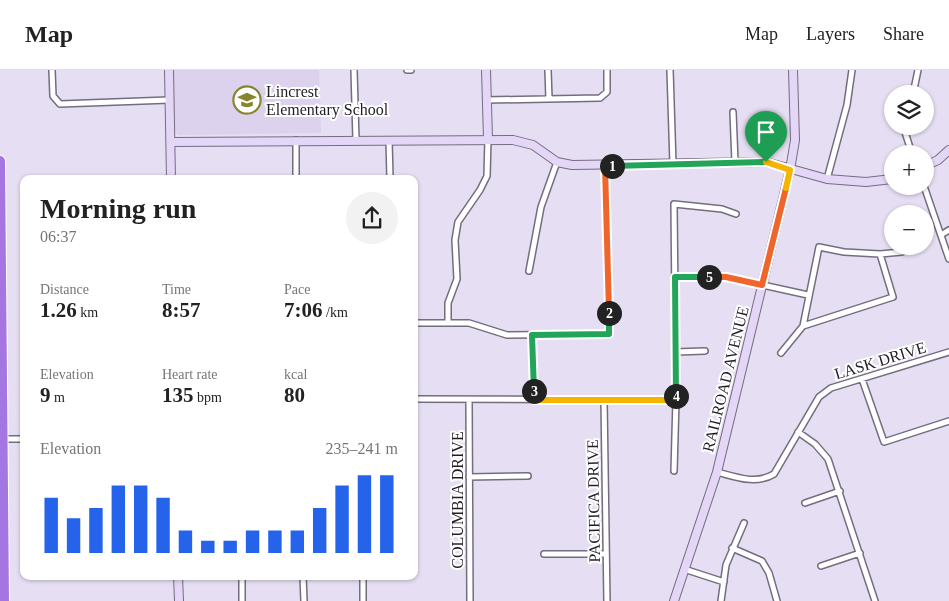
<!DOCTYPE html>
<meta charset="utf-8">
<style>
body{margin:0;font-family:"Times New Roman",serif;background:#f2f2f2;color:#222;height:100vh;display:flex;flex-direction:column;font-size:19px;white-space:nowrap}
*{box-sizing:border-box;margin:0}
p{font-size:16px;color:#767676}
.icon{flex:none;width:28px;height:28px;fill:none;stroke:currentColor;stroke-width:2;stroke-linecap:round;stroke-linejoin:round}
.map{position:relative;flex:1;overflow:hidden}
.side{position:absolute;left:20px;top:105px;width:398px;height:405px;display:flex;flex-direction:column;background:#fff;border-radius:10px;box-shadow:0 1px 4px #0004}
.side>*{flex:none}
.tools{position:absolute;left:884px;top:15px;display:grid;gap:10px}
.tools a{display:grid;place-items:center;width:50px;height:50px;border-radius:50%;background:#fff;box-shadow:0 1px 4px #0004;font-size:25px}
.pin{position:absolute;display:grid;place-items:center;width:42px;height:42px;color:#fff;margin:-51px -21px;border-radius:50% 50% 50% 0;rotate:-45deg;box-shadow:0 0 5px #0007}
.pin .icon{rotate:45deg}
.km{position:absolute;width:25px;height:25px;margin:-12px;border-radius:50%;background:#222;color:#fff;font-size:14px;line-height:25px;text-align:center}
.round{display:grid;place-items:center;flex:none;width:52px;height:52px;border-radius:26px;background:#f2f2f2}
.summary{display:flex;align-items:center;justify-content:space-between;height:85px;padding:0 20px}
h1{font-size:28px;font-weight:700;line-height:38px}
.metrics{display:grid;grid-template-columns:repeat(3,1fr);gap:8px;height:85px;padding:5px 20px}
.metrics div{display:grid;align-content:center}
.metrics b{font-size:21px;font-weight:700}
.metrics small{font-size:14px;font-weight:400}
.metrics p{font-size:14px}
.chart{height:140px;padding:10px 20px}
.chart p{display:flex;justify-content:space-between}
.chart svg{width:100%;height:90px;margin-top:5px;stroke:#2563eb;stroke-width:6}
header{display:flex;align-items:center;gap:30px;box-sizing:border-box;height:70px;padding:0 25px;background:#fff;border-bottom:1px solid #e0e0e0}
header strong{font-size:24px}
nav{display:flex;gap:28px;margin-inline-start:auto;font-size:18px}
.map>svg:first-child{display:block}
.built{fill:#dcd2ed}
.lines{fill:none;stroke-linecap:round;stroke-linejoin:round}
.street-casing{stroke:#746d7f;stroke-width:8}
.secondary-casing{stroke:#746d7f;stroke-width:10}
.highway-casing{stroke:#fff;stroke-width:12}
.street{stroke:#fff;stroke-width:5}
.secondary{stroke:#e4d6f6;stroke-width:8}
.highway{stroke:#a575e2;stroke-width:10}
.split-1-casing{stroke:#fff;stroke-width:10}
.split-2-casing{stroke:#fff;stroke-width:10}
.split-3-casing{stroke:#fff;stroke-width:10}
.split-4-casing{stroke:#fff;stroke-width:10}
.split-5-casing{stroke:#fff;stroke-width:10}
.split-6-casing{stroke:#fff;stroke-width:10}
.split-7-casing{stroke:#fff;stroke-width:10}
.split-1{stroke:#22a559;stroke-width:6}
.split-2{stroke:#f0652b;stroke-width:6}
.split-3{stroke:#22a559;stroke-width:6}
.split-4{stroke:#f5b400;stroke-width:6}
.split-5{stroke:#22a559;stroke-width:6}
.split-6{stroke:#f0652b;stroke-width:6}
.split-7{stroke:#f5b400;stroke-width:6}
.labels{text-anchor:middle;stroke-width:4;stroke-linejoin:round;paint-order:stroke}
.poi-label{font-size:16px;fill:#201d24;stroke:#fff;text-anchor:start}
.street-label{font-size:16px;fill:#201d24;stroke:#fff}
</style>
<header>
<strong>Map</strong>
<nav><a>Map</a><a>Layers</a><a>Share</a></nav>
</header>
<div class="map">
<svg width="949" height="531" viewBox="0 0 949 531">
<rect width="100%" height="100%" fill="#e6dff3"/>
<path class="built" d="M173 0H319L321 63 178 65 175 61Z"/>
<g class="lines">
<g class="street-casing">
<path id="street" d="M52 0 53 26 60 34 169 30
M354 0 356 70
M407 0H411
M548 0 549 29
M670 0 673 94
M913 24 918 0
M487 30 600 28 607 22V0
M733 42 735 92
M906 56 905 62 912 84
M296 70V109
M389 70 390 109
M827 109 847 35 852 0
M924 116 949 189
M941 165 949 160
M880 184 902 182
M529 201 541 137 557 92
M675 207H726L808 225
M414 253H469L507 265 609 264 605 96
M448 253V233L457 209 455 170 458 152 480 120 487 106 488 69
M532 265 534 330
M675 282 705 281
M781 283 803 256 893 227 880 184 844 182 819 177 803 256
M862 309 884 372 949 351
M414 329 676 330
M469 330 470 531
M604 330 607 531
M798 362 815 374 828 389 875 531
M2 369H24
M674 401 676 330 674 134 722 139 736 144
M717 402C736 407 756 415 774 404L819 327 831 318 949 282
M469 407 528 406
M805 433 840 421
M732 478 762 491 769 503 777 531
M544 484H606
M821 496 860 483
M684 499 724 512
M242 506V531
M303 506 304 531
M363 506V531
M721 531 726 495 744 453"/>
</g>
<g class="secondary-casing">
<path id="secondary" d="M169 0 171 109
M486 0 488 69
M171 72 513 70 533 75 557 92 572 95 766 92 827 109 866 112 892 109
M925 96 938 90 949 80
M178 506 179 531
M674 531 717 402 790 100 795 70 793 0"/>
</g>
<g class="highway-casing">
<path id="highway" d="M0 91 4 531"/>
</g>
<use href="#street" class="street"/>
<use href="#secondary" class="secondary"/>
<use href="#highway" class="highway"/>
</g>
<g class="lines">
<g class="split-1-casing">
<path id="split-1" d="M612 96 766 92"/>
</g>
<g class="split-2-casing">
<path id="split-2" d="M609 243 605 96H612"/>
</g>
<g class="split-3-casing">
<path id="split-3" d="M534 321 532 265 609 264V243"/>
</g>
<g class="split-4-casing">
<path id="split-4" d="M534 321V330H676V326"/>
</g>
<g class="split-5-casing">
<path id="split-5" d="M676 326 675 207H709"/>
</g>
<g class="split-6-casing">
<path id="split-6" d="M709 207H726L762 215 786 118"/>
</g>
<g class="split-7-casing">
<path id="split-7" d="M766 92 790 100 786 118"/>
</g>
<use href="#split-1" class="split-1"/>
<use href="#split-2" class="split-2"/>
<use href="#split-3" class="split-3"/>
<use href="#split-4" class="split-4"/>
<use href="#split-5" class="split-5"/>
<use href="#split-6" class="split-6"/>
<use href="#split-7" class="split-7"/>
</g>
<defs>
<g id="school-ring" transform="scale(1.4375)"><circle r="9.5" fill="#fff" stroke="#88842d" stroke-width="1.5"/><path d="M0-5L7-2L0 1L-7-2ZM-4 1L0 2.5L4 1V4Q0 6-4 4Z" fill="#88842d"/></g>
</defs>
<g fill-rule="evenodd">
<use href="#school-ring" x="247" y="30"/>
</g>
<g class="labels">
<g class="poi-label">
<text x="266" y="27">Lincrest<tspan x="266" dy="18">Elementary School</tspan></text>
</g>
<g class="street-label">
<text transform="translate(880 290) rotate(-17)" y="6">LASK DRIVE</text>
<text transform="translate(725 309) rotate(-76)" y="6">RAILROAD AVENUE</text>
<text transform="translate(457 430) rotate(-90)" y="6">COLUMBIA DRIVE</text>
<text transform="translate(593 431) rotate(-91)" y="6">PACIFICA DRIVE</text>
</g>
</g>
</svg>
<div class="tools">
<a><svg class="icon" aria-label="layers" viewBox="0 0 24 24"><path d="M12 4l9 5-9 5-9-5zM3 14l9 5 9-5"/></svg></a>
<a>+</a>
<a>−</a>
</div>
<div class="pin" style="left:766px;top:92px;background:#1e9e55"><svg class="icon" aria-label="arrive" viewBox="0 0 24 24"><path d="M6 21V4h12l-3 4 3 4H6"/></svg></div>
<b class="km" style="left:612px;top:96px">1</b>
<b class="km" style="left:609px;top:243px">2</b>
<b class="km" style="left:534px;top:321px">3</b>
<b class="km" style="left:676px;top:326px">4</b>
<b class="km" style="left:709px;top:207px">5</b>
<section class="side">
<div class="summary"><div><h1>Morning run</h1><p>06:37</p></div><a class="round"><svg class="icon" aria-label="share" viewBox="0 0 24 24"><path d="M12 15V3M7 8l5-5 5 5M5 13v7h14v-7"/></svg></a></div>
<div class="metrics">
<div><p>Distance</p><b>1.26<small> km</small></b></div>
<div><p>Time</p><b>8:57</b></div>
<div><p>Pace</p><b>7:06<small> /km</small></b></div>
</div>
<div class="metrics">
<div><p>Elevation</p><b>9<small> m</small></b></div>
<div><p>Heart rate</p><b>135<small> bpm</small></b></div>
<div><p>kcal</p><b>80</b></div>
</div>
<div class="chart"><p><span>Elevation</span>235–241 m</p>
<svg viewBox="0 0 160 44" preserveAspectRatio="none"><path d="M5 44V17M15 44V27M25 44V22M35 44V11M45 44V11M55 44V17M65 44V33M75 44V38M85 44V38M95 44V33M105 44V33M115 44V33M125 44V22M135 44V11M145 44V6M155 44V6"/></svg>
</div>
</section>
</div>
